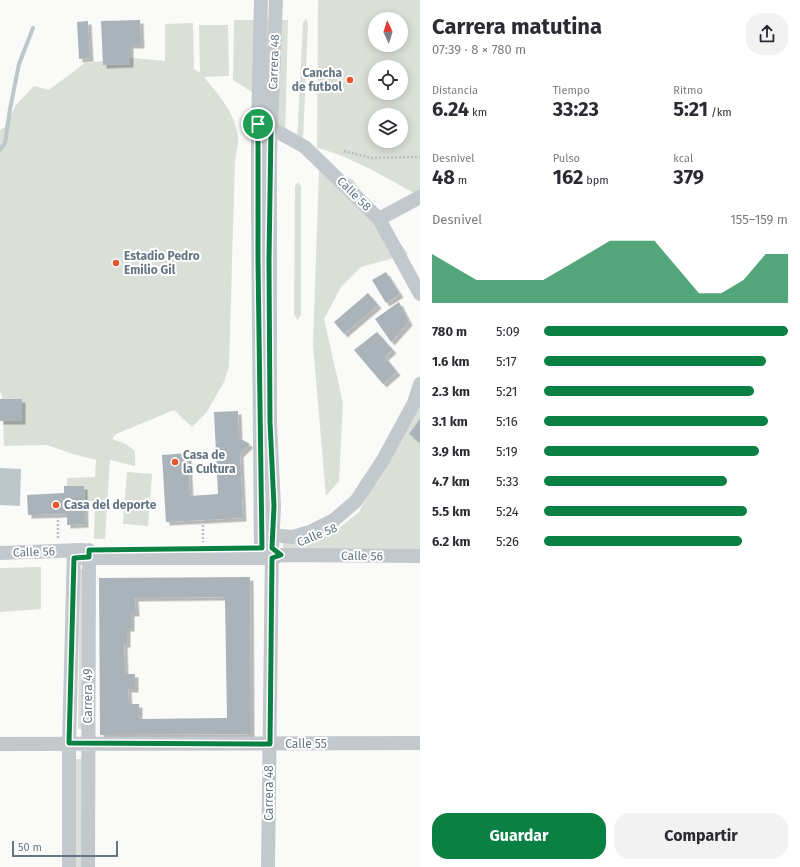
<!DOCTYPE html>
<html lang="es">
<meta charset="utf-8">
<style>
body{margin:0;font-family:"Fira Sans",sans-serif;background:#f2f2f3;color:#2b2b33;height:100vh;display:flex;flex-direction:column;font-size:15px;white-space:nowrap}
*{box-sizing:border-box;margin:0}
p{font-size:13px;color:#7c7c81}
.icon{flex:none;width:22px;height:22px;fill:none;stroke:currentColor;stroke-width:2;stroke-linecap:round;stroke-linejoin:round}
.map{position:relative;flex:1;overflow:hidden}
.drawer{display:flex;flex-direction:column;background:#fff;width:380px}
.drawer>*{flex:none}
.needle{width:26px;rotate:356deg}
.buttons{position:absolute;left:368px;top:12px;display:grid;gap:8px}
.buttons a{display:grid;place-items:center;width:40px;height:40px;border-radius:50%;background:#fff;box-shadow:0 2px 10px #0003;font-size:20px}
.scale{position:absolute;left:12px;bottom:10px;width:106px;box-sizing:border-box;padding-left:4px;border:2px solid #657683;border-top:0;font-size:11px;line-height:14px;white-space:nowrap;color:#657683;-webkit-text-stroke:3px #fff;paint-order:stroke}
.pin{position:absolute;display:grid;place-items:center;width:34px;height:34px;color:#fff;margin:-17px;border:2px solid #fff;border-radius:50%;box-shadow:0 1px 4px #0007}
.round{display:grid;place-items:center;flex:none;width:42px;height:42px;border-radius:16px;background:#f2f2f3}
.headline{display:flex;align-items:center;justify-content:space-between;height:68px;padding:0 12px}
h1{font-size:22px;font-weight:700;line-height:30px}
.metrics{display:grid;grid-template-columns:repeat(3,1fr);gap:6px;height:68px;padding:4px 12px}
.metrics div{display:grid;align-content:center}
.metrics b{font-size:20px;font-weight:700}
.metrics small{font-size:11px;font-weight:400}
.metrics p{font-size:11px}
.chart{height:112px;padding:8px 12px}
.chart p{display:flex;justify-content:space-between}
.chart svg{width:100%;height:72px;margin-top:4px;fill:#0b8043;opacity:.7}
.button{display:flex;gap:8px;margin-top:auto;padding:8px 12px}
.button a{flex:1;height:46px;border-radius:16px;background:#0b8043;color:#fff;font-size:16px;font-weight:700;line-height:46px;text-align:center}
.button a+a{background:#f2f2f3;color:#2b2b33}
ul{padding:0 12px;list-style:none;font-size:13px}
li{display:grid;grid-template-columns:64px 48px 1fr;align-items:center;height:30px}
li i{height:10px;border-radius:5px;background:#0b8043}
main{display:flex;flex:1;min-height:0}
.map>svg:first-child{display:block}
.green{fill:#dadfd7;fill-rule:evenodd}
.water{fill:#bbc7cb}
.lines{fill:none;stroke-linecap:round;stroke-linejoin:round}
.stream{stroke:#bbc7cb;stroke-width:4}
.building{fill:#aab3b9;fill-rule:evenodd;filter:url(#shadow)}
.path{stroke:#bbbfc2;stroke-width:2.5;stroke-dasharray:2 2;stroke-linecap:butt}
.street{stroke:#c3c8cc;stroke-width:14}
.route-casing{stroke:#fff;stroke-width:8}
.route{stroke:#0b8043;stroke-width:5}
.poi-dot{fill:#e4572e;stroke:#fff;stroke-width:1.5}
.labels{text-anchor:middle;stroke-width:4;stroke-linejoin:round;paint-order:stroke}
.street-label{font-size:12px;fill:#657683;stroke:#fff}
.poi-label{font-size:12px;font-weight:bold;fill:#657683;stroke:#fff;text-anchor:start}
</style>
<main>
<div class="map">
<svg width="420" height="867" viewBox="0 0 420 867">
<defs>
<filter id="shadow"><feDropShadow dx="3.5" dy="3.5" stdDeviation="0" flood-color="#0004"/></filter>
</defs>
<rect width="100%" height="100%" fill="#fafaf8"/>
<path class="green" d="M318 0H420V196C387 179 354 157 317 148ZM375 19H401V45H375ZM375 67H401V93H375ZM375 115H401V141H375Z
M306 18 308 24 303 141 297 142 303 23Z
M234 20H288L285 138 257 95 233 80Z
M193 23 194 69 200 73 199 25H228L229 76 204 77C218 94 234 112 238 135 239 143 236 152 235 160L229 366 224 382 206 413 192 427 174 410 116 434 112 439 126 444 135 451V466L110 460 105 539H94L95 501H67V478L95 477 96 460 73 454 47 445 4 446 2 396 0 391V130L4 128 16 105 34 86 49 90 85 63 132 58 165 61V24Z
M324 168 353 180 408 254 361 267 341 287 324 319 343 403 339 481 326 496 313 345 319 169Z
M298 182 301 186V314L298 320 294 315 295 186Z
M420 394V553L283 552V543L318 539 339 528 359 512Z
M127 472 152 474 148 526 123 524Z
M41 567V609L0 612V568Z
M80 569H87L85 729H78Z
M73 759H84L85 867H74Z"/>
<path class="water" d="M0 468 21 469 20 506 0 505Z"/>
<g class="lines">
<path class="stream" d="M0 150 5 143 10 109 19 64 33 28"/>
</g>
<path class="building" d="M140 20 141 45H130V64L103 65 101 21Z
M88 21 90 58 79 59 77 22Z
M386 272 400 294 386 303 372 280Z
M368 293 378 305 344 334 334 322Z
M399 302 409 322 391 342 375 319Z
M377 332 393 350 385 357 397 372 383 384 354 350Z
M0 399H22V421H0Z
M238 411 239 438 250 444 240 454 243 518 166 522 162 455 188 453 190 496 218 494 214 412Z
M420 419V439L419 441 409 434Z
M64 486H84L85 524 67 525V514L28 515 27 495 64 493Z
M250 577 251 734 100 735 99 578ZM225 597 227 718 139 719V704H129L128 689H135V674H125L124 644H127V628H131V613H136L135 598Z"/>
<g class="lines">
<path class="path" d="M344 151 371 158 420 157
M58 516V538
M203 525V542"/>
<path class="street" d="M261 0 258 124V210L261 557
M264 126 271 128 305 147 379 219 420 294
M379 219 420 197
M272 535 292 537 310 532 334 520 356 501 383 460 414 403 420 384
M0 553 83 550
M74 558H272L281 555 420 556
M0 744 420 743
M69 867V743L74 550
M88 867 89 550
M268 867 272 548 274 506 270 422V155L276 0"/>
</g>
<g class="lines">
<g class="route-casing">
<path id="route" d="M258 124 271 128 269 260 270 422 274 506 272 548 281 555 272 558 270 744 69 743 74 558 89 557V550L262 548 258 260Z"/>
</g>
<use href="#route" class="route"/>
</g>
<g class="poi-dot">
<circle cx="350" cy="80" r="4"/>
<circle cx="116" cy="263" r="4"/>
<circle cx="175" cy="462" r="4"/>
<circle cx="56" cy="505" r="4"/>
</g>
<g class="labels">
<g class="street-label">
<text transform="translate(274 62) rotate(-88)" y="4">Carrera 48</text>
<text transform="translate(354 194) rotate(45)" y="4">Calle 58</text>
<text transform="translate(317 535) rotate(-22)" y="4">Calle 58</text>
<text transform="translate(34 552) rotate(-2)" y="4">Calle 56</text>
<text transform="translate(362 556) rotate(1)" y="4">Calle 56</text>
<text transform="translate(88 696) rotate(-90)" y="4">Carrera 49</text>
<text x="306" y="748">Calle 55</text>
<text transform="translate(269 793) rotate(-90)" y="4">Carrera 48</text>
</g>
<g class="poi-label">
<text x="342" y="77" text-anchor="end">Cancha<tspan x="342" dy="14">de futbol</tspan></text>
<text x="124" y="260">Estadio Pedro<tspan x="124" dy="14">Emilio Gil</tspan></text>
<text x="183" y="459">Casa de<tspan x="183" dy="14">la Cultura</tspan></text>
<text x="64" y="509">Casa del deporte</text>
</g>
</g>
</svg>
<div class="buttons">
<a><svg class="needle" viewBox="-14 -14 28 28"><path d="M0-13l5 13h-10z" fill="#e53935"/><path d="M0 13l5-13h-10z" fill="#7c7c81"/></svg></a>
<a><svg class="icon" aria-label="locate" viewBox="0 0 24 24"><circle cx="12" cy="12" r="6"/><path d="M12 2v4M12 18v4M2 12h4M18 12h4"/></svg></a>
<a><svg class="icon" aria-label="layers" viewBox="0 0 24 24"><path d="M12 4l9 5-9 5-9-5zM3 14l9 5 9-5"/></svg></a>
</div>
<div class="scale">50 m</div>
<div class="pin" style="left:258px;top:124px;background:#1e9e55"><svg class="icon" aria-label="arrive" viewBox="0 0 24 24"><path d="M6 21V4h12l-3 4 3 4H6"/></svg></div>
</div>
<section class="drawer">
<div class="headline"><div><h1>Carrera matutina</h1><p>07:39 · 8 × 780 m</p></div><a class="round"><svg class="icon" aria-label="share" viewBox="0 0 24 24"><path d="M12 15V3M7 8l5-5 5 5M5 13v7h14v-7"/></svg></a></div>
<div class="metrics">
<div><p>Distancia</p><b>6.24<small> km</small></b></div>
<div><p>Tiempo</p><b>33:23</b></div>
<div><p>Ritmo</p><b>5:21<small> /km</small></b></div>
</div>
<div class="metrics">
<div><p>Desnivel</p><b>48<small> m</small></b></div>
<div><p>Pulso</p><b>162<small> bpm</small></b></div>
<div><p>kcal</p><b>379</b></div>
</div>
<div class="chart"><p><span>Desnivel</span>155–159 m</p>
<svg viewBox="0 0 160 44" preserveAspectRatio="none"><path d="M0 44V14L10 22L20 30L30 30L40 30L50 30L60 22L70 14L80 6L90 6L100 6L110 22L120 38L130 38L140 30L150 14L160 14V44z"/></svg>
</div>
<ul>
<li><b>780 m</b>5:09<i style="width:100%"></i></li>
<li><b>1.6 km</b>5:17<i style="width:91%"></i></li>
<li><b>2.3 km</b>5:21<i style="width:86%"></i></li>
<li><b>3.1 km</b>5:16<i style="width:92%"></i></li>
<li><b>3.9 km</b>5:19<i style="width:88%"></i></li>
<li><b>4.7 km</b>5:33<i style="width:75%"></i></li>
<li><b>5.5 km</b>5:24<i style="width:83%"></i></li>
<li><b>6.2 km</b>5:26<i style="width:81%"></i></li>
</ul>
<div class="button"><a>Guardar</a><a>Compartir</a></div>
</section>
</main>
